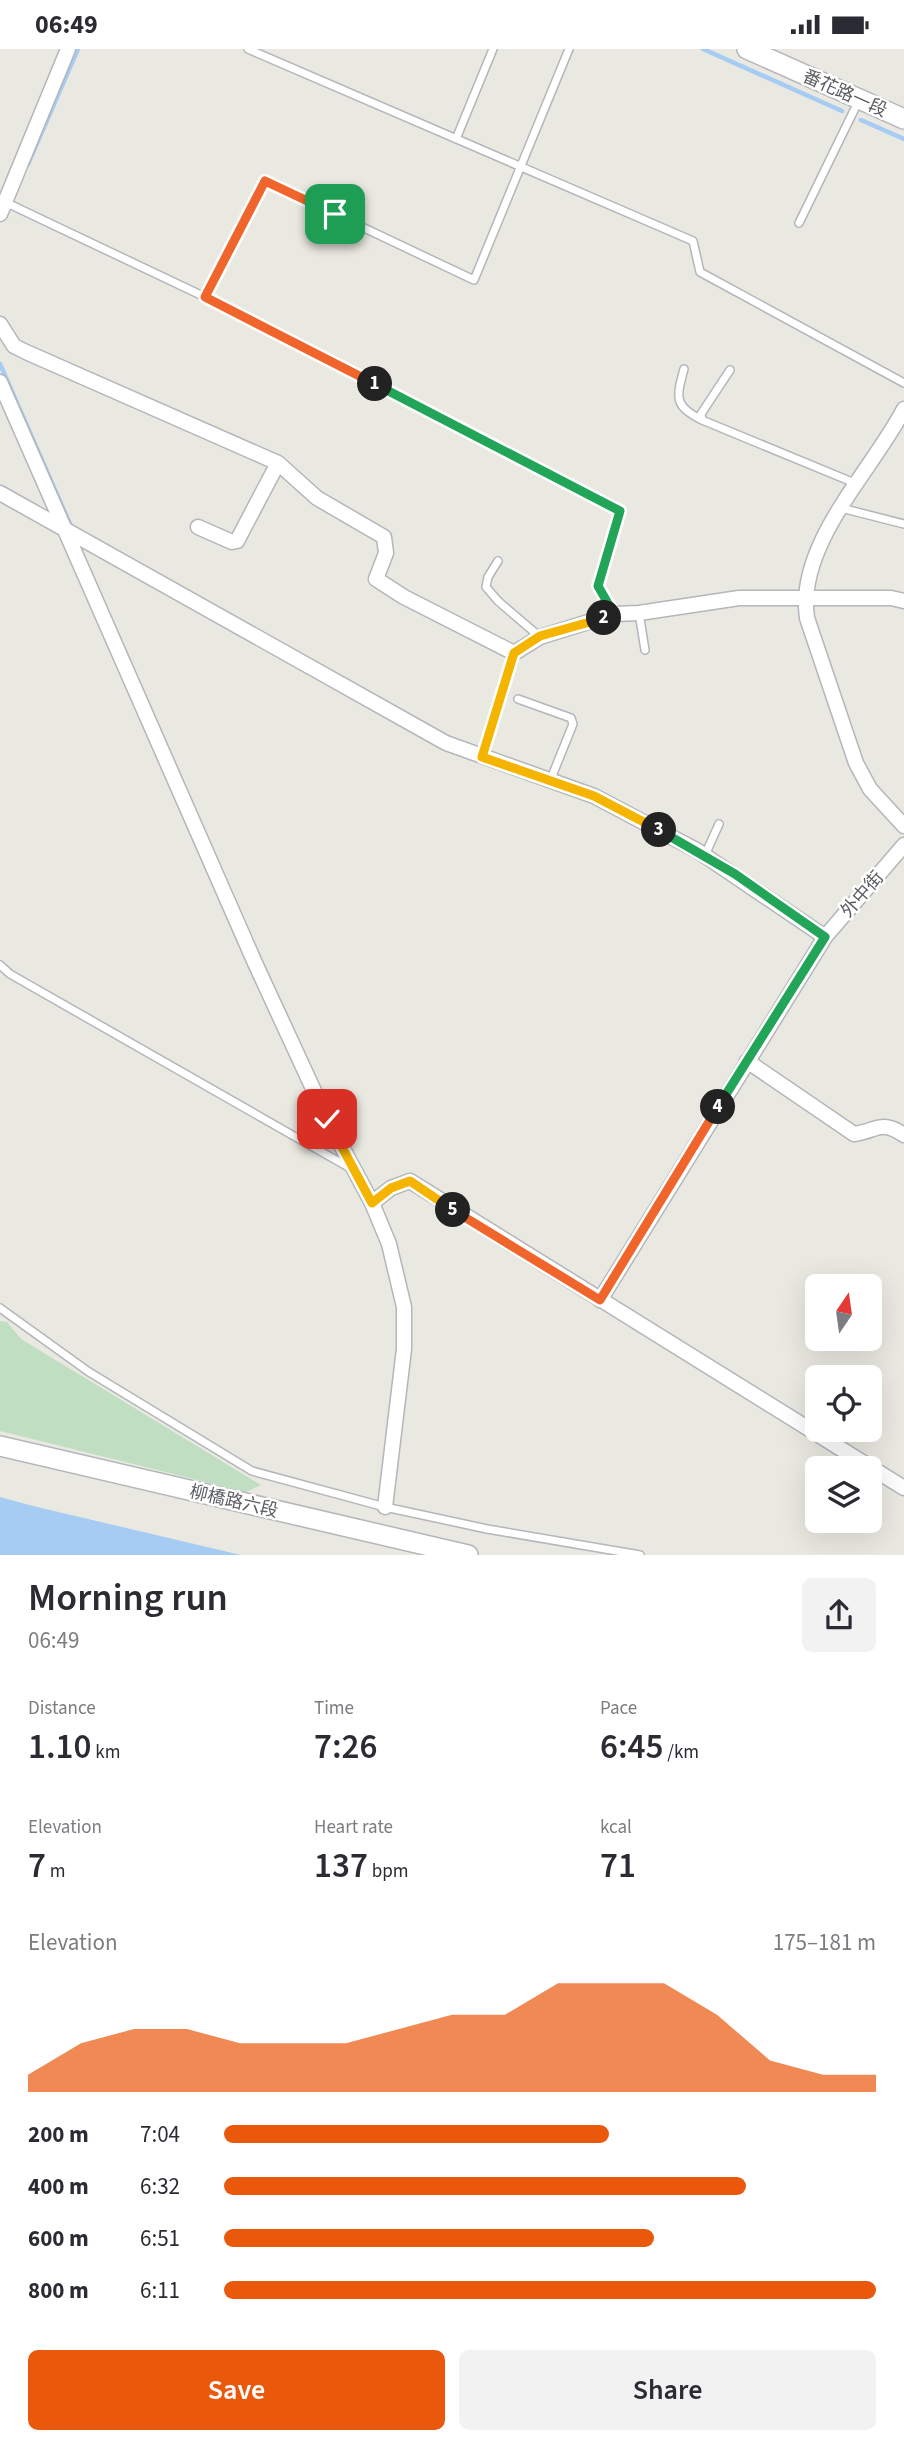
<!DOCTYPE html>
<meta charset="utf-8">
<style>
body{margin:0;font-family:"Source Sans 3","Noto Sans TC",sans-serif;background:#f2f2f3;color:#2b2b33;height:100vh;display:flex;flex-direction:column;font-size:26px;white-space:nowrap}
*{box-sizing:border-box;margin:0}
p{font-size:23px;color:#7c7c81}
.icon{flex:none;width:38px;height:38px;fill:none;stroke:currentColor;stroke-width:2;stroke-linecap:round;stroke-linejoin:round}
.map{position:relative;height:1506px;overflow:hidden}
.sheet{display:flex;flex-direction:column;background:#fff;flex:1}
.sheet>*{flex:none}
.needle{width:46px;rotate:13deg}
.tools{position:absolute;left:805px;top:1225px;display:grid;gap:14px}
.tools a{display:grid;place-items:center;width:77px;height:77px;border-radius:10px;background:#fff;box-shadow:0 7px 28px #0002;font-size:35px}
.pin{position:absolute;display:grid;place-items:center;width:60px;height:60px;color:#fff;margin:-30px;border-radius:14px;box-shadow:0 4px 10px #0006}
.km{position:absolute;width:35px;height:35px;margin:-18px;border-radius:50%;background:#222;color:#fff;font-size:19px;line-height:35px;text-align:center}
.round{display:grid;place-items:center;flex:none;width:74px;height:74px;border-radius:10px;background:#f2f2f3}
.headline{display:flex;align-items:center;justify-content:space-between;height:119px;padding:0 28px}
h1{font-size:38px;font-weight:600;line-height:52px}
.stats{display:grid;grid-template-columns:repeat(3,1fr);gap:10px;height:119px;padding:7px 28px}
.stats div{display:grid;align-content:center}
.stats b{font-size:35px;font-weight:600}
.stats small{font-size:19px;font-weight:400}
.stats p{font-size:19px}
.chart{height:196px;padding:14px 28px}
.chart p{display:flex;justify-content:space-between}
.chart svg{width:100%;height:126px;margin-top:7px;fill:#ea580c;opacity:.7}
.cta{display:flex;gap:14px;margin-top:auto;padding:14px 28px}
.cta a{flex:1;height:80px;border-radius:10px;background:#ea580c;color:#fff;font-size:28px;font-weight:600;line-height:80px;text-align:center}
.cta a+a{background:#f2f2f3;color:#2b2b33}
ul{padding:0 28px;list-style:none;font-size:23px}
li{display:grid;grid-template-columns:112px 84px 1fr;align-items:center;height:52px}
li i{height:18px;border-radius:9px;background:#ea580c}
.status{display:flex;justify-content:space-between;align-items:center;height:49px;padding:0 35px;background:#fff;direction:ltr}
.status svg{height:19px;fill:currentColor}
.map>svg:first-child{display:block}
.green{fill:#c0dfc2}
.water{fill:#a7ccf3}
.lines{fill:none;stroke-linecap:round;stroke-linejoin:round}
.stream{stroke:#a7ccf3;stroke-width:4.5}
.lane-casing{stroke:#b3b6ba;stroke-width:10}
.street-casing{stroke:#b3b6ba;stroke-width:17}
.secondary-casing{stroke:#b4b6bb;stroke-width:22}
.lane{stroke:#fff;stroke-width:7}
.street{stroke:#fff;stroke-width:14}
.secondary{stroke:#fff;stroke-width:19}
.split-1-casing{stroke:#fff;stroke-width:14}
.split-2-casing{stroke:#fff;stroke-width:14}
.split-3-casing{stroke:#fff;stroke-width:14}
.split-4-casing{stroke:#fff;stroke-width:14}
.split-5-casing{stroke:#fff;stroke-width:14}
.split-6-casing{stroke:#fff;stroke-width:14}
.split-1{stroke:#f0652b;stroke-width:9}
.split-2{stroke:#22a559;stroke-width:9}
.split-3{stroke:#f5b400;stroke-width:9}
.split-4{stroke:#22a559;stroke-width:9}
.split-5{stroke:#f0652b;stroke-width:9}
.split-6{stroke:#f5b400;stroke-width:9}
.labels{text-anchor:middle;stroke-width:5;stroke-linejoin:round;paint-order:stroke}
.street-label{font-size:18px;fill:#595c60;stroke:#fff}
</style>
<div class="status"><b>06:49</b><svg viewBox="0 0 49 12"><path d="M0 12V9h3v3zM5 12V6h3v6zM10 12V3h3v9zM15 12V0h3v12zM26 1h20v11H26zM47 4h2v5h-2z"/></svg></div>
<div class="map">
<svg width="904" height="1506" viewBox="0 0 904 1506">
<rect width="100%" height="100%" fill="#eae9e1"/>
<path class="green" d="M0 1272 7 1273 21 1290 261 1436 246 1443 0 1382Z"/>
<path class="water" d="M0 1448 33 1457 241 1506H0Z"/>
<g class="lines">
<path class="stream" d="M703 0 842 62
M861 71 904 90
M28 115 78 0
M0 315 70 475"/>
<g class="lane-casing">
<path id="lane" d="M248 0 693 192 700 223 904 334
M456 90 493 0
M7 154 205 248 620 462 598 537 614 565
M799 174 859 51
M205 248 265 132 474 231 569 0
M684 320C676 349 674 357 702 371
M730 321 701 365 702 371 857 435
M841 459 904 475
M498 512 488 528 486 538 498 552 540 588
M639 564 645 601
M518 650 571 669 573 675 550 732
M482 707 514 604
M705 806 719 775
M0 916 10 925 350 1119
M0 1259 89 1323 252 1422 385 1458 487 1480 640 1506"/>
</g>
<g class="street-casing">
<path id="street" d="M0 165 68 0
M0 275 14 297 26 303 278 414 317 449 384 488 386 504 376 530 404 548 514 604 540 588 614 565 639 564 739 549H891L904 552
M0 333 255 914 327 1070 372 1154 389 1195 404 1258V1300L385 1458
M904 360C872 422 796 495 807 569L856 714 870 740 904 777
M0 444 446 694 594 747 698 802 825 888
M198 478 232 493 237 492 278 414
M747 1012 854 1085C877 1082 881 1070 904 1086
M372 1154 391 1139 410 1132 904 1439
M600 1251 825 888 904 796"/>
</g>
<g class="secondary-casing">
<path id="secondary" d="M747 0 904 70
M0 1397 468 1506"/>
</g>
<use href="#lane" class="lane"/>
<use href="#street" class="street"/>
<use href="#secondary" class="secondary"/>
</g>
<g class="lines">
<g class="split-1-casing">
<path id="split-1" d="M335 165 265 132 205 248 375 335"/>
</g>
<g class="split-2-casing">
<path id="split-2" d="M375 335 620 462 598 537 614 565 604 569"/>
</g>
<g class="split-3-casing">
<path id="split-3" d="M604 569 540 587 514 604 482 708 594 747 659 781"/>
</g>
<g class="split-4-casing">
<path id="split-4" d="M659 781 735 825 825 888 718 1058"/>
</g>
<g class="split-5-casing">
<path id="split-5" d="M453 1161 600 1251 718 1058"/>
</g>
<g class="split-6-casing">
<path id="split-6" d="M327 1070 372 1154 391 1139 410 1132 453 1161"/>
</g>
<use href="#split-1" class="split-1"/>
<use href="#split-2" class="split-2"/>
<use href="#split-3" class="split-3"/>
<use href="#split-4" class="split-4"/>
<use href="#split-5" class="split-5"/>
<use href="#split-6" class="split-6"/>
</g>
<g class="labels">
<g class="street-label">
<text transform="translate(845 44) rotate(24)" y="6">番花路一段</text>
<text transform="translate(862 845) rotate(-49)" y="6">外中街</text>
<text transform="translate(234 1452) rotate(13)" y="6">柳橋路六段</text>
</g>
</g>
</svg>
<div class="tools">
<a><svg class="needle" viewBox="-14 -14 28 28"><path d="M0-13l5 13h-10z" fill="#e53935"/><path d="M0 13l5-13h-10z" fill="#7c7c81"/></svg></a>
<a><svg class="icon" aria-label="locate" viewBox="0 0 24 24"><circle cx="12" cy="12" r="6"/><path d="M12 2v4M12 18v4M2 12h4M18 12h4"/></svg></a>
<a><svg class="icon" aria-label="layers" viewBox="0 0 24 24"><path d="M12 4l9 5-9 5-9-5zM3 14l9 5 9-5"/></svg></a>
</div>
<div class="pin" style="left:335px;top:165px;background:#1e9e55"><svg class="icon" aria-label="arrive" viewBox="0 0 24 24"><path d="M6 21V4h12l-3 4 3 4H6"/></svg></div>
<div class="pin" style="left:327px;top:1070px;background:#d93025"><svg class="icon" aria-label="check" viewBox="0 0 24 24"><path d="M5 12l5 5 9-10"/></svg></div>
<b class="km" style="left:375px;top:335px">1</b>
<b class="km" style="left:604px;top:569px">2</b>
<b class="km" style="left:659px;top:781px">3</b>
<b class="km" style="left:718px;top:1058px">4</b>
<b class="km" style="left:453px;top:1161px">5</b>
</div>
<section class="sheet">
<div class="headline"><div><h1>Morning run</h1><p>06:49</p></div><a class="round"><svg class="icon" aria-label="share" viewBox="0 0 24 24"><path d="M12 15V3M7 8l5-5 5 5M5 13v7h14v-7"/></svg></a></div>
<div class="stats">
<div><p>Distance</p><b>1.10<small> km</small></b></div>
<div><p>Time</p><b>7:26</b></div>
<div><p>Pace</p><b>6:45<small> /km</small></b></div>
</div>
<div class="stats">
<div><p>Elevation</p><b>7<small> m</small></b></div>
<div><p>Heart rate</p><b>137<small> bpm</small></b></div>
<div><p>kcal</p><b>71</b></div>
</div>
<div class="chart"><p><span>Elevation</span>175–181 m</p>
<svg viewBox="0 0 160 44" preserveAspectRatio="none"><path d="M0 44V38L10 27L20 22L30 22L40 27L50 27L60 27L70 22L80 17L90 17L100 6L110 6L120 6L130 17L140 33L150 38L160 38V44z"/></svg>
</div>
<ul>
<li><b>200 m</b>7:04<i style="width:59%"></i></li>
<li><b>400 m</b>6:32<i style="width:80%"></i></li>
<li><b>600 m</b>6:51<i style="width:66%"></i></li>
<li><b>800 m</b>6:11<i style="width:100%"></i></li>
</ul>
<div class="cta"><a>Save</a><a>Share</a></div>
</section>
